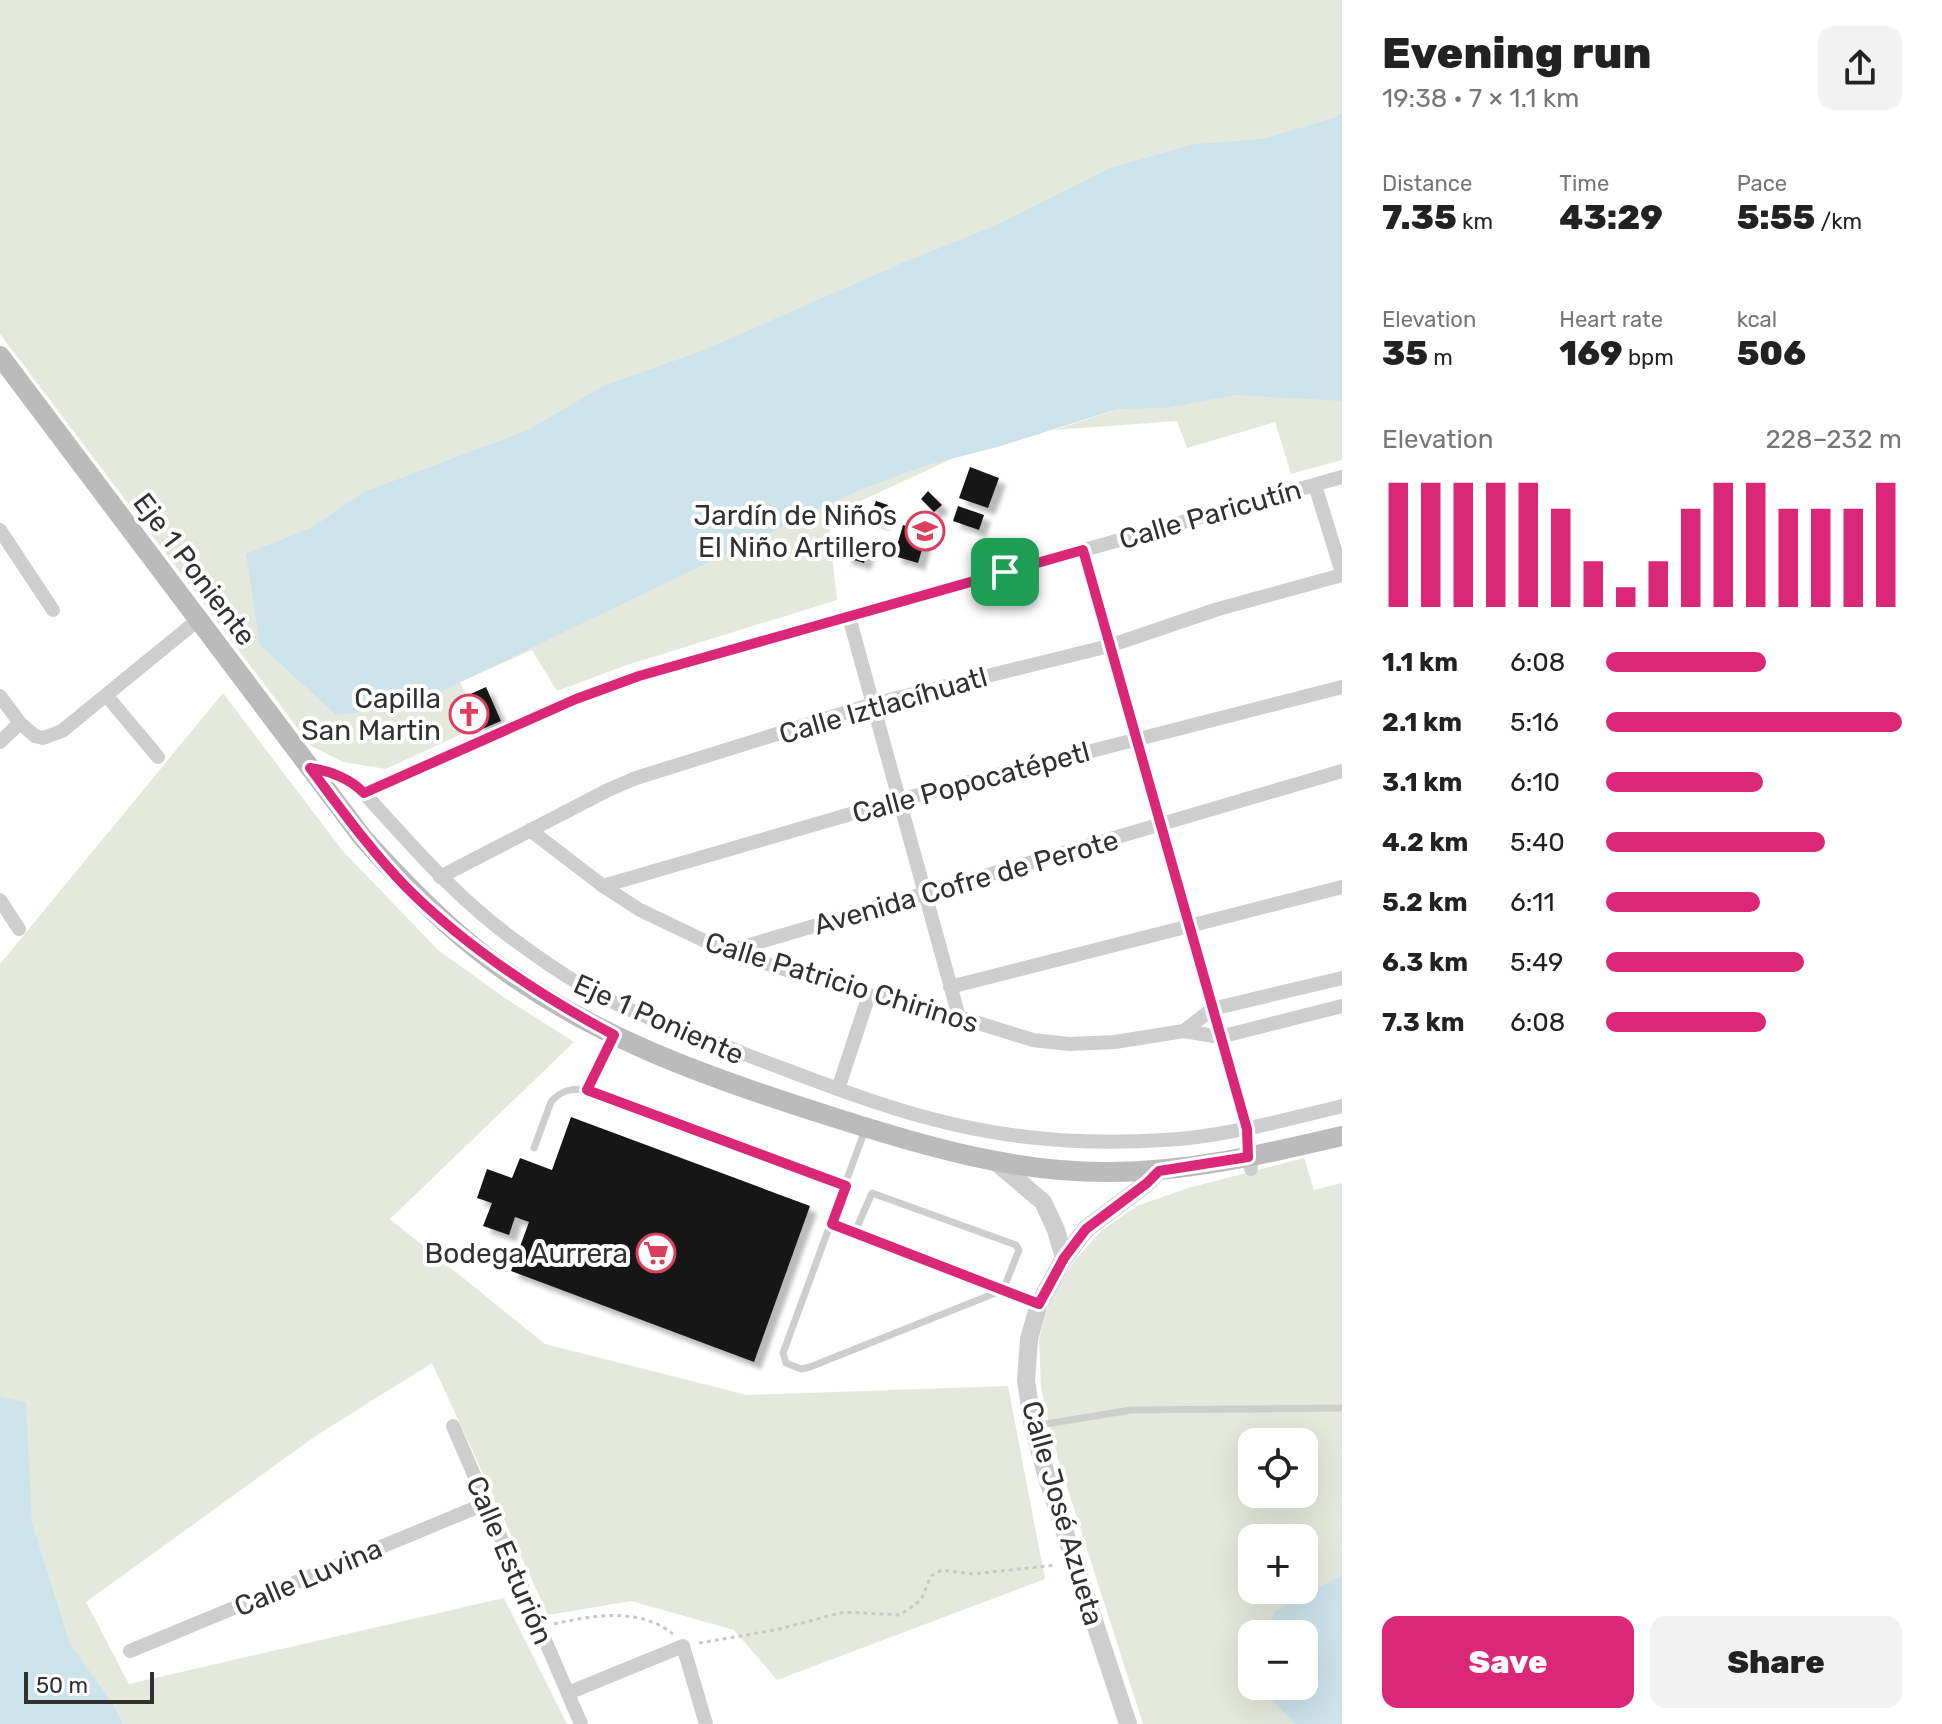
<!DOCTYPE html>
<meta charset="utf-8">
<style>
body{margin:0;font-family:Rubik,sans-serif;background:#f2f2f2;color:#222;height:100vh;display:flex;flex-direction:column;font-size:30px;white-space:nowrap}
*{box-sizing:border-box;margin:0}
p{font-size:26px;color:#767676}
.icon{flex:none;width:44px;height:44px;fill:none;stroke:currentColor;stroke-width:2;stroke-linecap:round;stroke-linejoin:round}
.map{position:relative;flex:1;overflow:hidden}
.sheet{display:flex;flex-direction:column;background:#fff;width:600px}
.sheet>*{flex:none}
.buttons{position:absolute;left:1238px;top:1428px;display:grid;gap:16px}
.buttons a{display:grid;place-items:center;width:80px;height:80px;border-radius:16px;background:#fff;box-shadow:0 8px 32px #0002;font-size:40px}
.scale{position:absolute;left:24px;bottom:20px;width:130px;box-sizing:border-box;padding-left:8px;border:4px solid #313131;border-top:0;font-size:22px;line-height:28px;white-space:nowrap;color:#313131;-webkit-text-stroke:6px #fff;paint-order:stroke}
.pin{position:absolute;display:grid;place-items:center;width:68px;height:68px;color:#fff;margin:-34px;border-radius:16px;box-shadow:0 4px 12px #0006}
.round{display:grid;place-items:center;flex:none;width:84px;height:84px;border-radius:16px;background:#f2f2f2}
.overview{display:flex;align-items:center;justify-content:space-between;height:136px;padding:0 40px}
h1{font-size:44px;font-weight:800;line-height:60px}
.stats{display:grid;grid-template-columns:repeat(3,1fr);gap:12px;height:136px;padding:8px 40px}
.stats div{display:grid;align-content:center}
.stats b{font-size:34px;font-weight:800}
.stats small{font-size:22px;font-weight:400}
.stats p{font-size:22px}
.chart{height:224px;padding:16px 40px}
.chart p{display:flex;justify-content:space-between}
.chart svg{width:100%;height:144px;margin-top:8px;stroke:#db2777;stroke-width:6}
.cta{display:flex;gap:16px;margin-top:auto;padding:16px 40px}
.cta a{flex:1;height:92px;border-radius:16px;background:#db2777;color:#fff;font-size:32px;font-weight:800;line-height:92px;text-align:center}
.cta a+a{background:#f2f2f2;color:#222}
ul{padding:0 40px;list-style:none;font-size:26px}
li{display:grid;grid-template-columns:128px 96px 1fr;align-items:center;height:60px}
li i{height:20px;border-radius:10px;background:#db2777}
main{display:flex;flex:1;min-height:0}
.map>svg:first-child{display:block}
.green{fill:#e5e9dd;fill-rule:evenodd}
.water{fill:#cde3eb}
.building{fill:#181818;filter:url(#shadow)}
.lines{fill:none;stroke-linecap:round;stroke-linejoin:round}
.path{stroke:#c8c8c8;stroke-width:3;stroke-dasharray:4 4;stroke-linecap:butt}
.service{stroke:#cecece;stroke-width:7}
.minor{stroke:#cecece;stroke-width:14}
.tertiary{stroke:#cecece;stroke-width:18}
.secondary{stroke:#bbb;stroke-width:20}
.route-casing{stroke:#fff;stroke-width:16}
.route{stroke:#db2777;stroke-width:10}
.labels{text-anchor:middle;stroke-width:8;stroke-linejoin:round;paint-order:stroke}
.street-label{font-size:28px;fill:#313131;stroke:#fff}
.poi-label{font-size:28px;fill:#313131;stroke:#fff;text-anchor:end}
</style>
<main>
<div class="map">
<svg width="1342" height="1724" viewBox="0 0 1342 1724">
<defs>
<filter id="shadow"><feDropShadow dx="7" dy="7" stdDeviation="2" flood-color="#0004"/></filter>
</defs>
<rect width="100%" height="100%" fill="#fff"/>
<path class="green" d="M0 0H1342V460L1291 474 1275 422 1187 448 1177 421 1054 430 1113 411 1060 409 828 516 837 600 624 666 557 691 532 650 460 682 481 725 386 769 343 762 311 746 0 334Z
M223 693 342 850 438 950 505 998 574 1042 390 1219 545 1344 747 1395 1008 1386 1045 1579 777 1680 734 1630 631 1601 548 1615 432 1363 317 1435 86 1602 129 1684 504 1598 567 1724H123L115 1707 0 1724V964Z
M1304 1158 1314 1190 1342 1183V1724H1143L1058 1459 1041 1389 1039 1339 1050 1300 1074 1261 1102 1230 1137 1206 1188 1188ZM1252 1442H1304V1494H1252ZM1252 1538H1304V1590H1252ZM1252 1634H1304V1686H1252Z"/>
<path class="water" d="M1342 113V401L1236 395 1166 408 1118 409 1001 446 924 466 862 489 827 505 409 707 336 715 260 645 246 554 311 528 364 492 528 430 603 386 704 350 902 263 992 227 1110 168 1195 144 1262 139 1334 118Z
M0 1397 26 1402 32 1523 70 1644 115 1707 123 1724H0Z
M1342 1575V1724H1295L1264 1691 1263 1686H1304V1634H1264L1276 1611Z"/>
<path class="building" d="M970 467 999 478 988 508 959 498Z
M928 491 942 505 934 512 921 499Z
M876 501 888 505 882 523 870 518Z
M958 506 984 515 979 530 953 521Z
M903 525 927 532 918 563 894 556Z
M849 540 869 546 864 563 844 557Z
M486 687 501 721 480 730 466 696Z
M571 1117 810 1206 754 1362 511 1271 529 1222 515 1217 509 1235 483 1226 492 1203 477 1198 487 1169 512 1178 520 1158 552 1170Z"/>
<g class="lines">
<path class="path" d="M554 1624C593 1615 639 1607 673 1634
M699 1643 775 1630 844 1612 900 1615 921 1600 931 1576 942 1570 973 1574 1056 1565"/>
<path class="service" d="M613 1037 587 1090 846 1186
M865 1130 783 1353 786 1363 801 1369 810 1367 1003 1290 1038 1303
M534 1148 551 1102C561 1090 572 1088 587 1090
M832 1224 854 1234 1003 1290 1019 1250 1016 1245 872 1193 854 1234
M1034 1426 1131 1410 1342 1408"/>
<path class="minor" d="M1315 485 1342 573
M0 530 53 610
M1083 550 1247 1129 1251 1169
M849 617 959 1017
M106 695 158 757
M0 696 20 723 35 736 43 738 62 731 198 620
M0 742 20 723
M310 768C331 771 349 778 364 793L576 699 639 676 1342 477
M364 793C413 847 460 902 520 944 556 971 598 997 640 1014 675 1029 712 1041 747 1055 809 1078 872 1104 936 1120 1009 1139 1089 1145 1164 1140 1224 1137 1284 1120 1342 1106
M530 830 603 886 640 910 728 952 869 995 959 1017 1033 1040 1069 1044 1115 1042 1184 1031 1220 1037 1342 1006
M440 877 608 790 636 778 873 704 1109 646 1218 609 1342 575
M603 886 899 800 1342 687
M0 900 19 929
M729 951 1342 771
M950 987 1342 887
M1184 1031 1212 1009 1342 978
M838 1089 869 995
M453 1426 581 1724
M130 1651 487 1503
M568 1693 683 1646 706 1724"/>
<path class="tertiary" d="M995 1161 1043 1202 1056 1230 1064 1258
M1128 1724 1047 1478 1033 1426 1026 1381 1029 1339 1039 1304 1064 1258 1086 1229 1147 1183 1159 1171"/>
<path class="secondary" d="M0 356 363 838C398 877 434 915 475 948 580 1034 711 1079 839 1119 927 1147 1017 1173 1110 1172 1190 1172 1265 1154 1342 1136"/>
</g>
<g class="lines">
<g class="route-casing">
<path id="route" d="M1083 550 1247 1129 1248 1157 1159 1171 1147 1183 1086 1229 1064 1258 1039 1304 832 1224 846 1186 587 1090 614 1035C539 995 467 948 406 887 371 851 341 809 310 768 331 771 349 778 364 793L576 699 639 676Z"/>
</g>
<use href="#route" class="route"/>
</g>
<defs>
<g id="school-ring" transform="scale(2)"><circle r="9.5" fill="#fff" stroke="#db3f5d" stroke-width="1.5"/><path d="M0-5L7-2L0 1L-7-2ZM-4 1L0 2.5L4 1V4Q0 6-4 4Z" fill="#db3f5d"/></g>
<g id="church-ring" transform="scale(2)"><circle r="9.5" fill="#fff" stroke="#db3f5d" stroke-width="1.5"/><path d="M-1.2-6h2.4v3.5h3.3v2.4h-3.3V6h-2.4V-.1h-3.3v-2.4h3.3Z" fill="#db3f5d"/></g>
<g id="supermarket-ring" transform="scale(2)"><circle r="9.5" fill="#fff" stroke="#db3f5d" stroke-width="1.5"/><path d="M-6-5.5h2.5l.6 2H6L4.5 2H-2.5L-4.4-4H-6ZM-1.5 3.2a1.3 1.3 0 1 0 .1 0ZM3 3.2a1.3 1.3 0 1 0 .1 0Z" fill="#db3f5d"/></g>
</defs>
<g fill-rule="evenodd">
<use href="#school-ring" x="925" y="531"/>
<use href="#church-ring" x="469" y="714"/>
<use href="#supermarket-ring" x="656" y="1253"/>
</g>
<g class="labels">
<g class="street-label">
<text transform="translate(1210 514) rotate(-16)" y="10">Calle Paricutín</text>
<text transform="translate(195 569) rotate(53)" y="10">Eje 1 Poniente</text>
<text transform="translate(883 705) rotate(-16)" y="10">Calle Iztlacíhuatl</text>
<text transform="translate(971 782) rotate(-15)" y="10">Calle Popocatépetl</text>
<text transform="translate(966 882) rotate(-16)" y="10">Avenida Cofre de Perote</text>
<text transform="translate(842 982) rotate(17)" y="10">Calle Patricio Chirinos</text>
<text transform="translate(659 1019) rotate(24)" y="10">Eje 1 Poniente</text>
<text transform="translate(1063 1513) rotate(74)" y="10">Calle José Azueta</text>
<text transform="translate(510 1560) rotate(67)" y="10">Calle Esturión</text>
<text transform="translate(308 1577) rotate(-23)" y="10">Calle Luvina</text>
</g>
<g class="poi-label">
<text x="897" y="525">Jardín de Niños<tspan x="897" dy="32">El Niño Artillero</tspan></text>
<text x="441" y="708">Capilla<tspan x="441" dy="32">San Martin</tspan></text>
<text x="628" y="1263">Bodega Aurrera</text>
</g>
</g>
</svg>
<div class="buttons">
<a><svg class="icon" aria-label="locate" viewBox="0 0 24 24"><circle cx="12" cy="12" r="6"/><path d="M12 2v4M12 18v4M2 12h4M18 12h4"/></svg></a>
<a>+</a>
<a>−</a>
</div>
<div class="scale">50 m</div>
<div class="pin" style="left:1005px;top:572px;background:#1e9e55"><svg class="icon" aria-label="arrive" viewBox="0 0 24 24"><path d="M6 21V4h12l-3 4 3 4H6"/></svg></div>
</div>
<section class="sheet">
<div class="overview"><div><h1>Evening run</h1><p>19:38 · 7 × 1.1 km</p></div><a class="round"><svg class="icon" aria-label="share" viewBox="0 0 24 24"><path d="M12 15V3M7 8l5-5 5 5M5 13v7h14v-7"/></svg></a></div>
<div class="stats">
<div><p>Distance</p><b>7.35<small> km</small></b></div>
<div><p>Time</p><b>43:29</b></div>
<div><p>Pace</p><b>5:55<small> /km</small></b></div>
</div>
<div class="stats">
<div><p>Elevation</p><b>35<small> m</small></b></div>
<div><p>Heart rate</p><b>169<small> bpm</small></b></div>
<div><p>kcal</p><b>506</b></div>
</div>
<div class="chart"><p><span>Elevation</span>228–232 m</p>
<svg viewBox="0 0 160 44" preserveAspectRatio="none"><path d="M5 44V6M15 44V6M25 44V6M35 44V6M45 44V6M55 44V14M65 44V30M75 44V38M85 44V30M95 44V14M105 44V6M115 44V6M125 44V14M135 44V14M145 44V14M155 44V6"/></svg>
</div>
<ul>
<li><b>1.1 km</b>6:08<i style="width:54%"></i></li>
<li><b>2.1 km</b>5:16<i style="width:100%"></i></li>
<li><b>3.1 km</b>6:10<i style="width:53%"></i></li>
<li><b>4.2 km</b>5:40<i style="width:74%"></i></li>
<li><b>5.2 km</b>6:11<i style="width:52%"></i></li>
<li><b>6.3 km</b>5:49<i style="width:67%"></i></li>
<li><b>7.3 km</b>6:08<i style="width:54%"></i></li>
</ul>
<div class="cta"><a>Save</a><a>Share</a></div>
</section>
</main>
